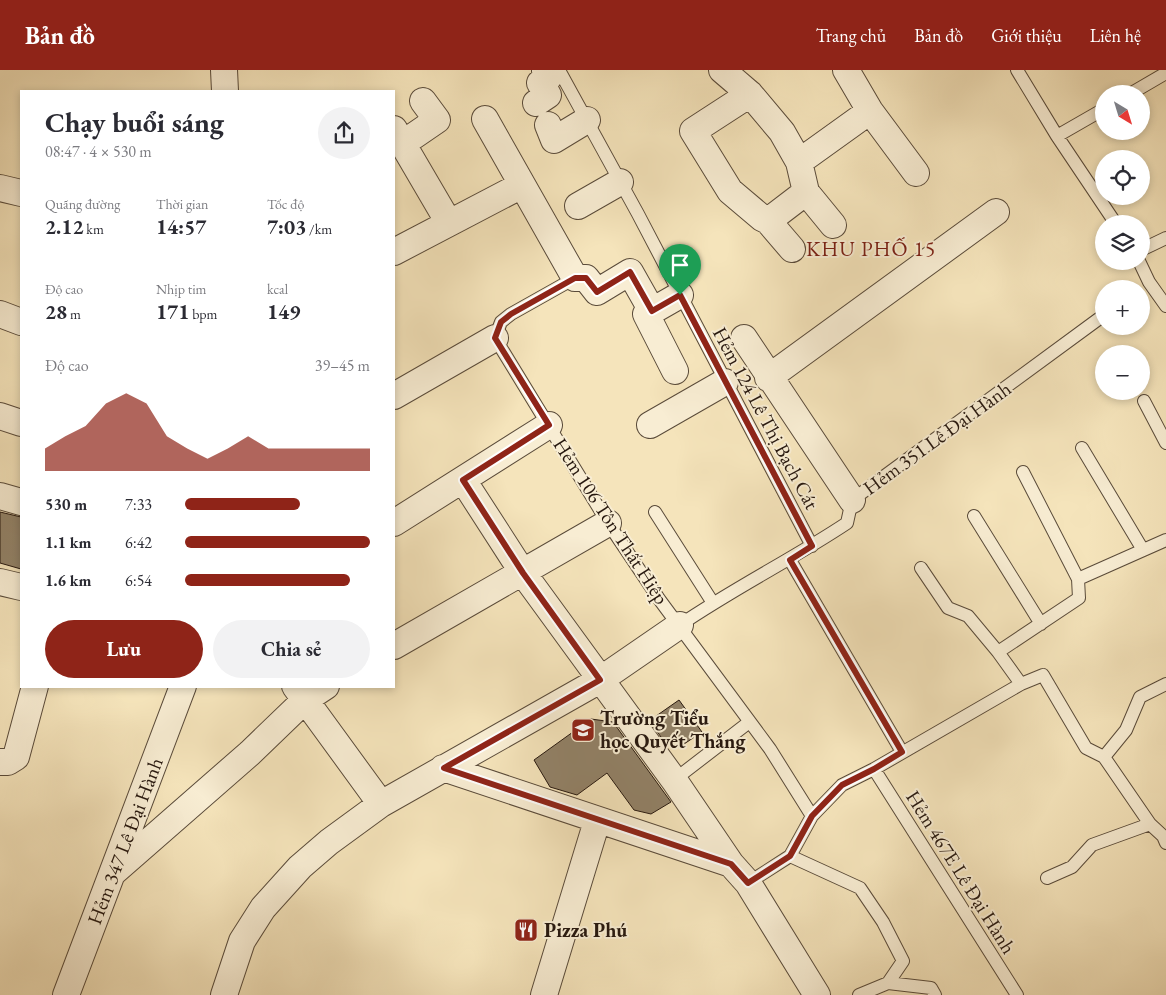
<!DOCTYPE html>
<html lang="vi">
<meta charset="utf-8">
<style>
body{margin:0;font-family:"EB Garamond",serif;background:#f2f2f3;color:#2b2b33;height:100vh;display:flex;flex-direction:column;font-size:19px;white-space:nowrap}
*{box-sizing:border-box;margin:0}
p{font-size:16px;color:#7c7c81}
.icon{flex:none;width:28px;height:28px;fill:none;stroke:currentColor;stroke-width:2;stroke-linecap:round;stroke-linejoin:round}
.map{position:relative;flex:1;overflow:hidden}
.drawer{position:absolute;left:20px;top:20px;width:375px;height:598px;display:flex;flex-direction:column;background:#fff;border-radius:0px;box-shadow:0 2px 8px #0003}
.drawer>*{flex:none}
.needle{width:32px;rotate:142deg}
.tools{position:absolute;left:1095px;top:15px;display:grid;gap:10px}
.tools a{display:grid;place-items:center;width:55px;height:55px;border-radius:50%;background:#fff;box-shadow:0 2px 8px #0003;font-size:25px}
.pin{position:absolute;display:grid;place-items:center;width:42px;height:42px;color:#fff;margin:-51px -21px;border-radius:50% 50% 50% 0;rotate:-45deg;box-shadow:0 0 5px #0007}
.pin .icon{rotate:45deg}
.round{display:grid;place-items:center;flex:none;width:52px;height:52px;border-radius:26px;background:#f2f2f3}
.head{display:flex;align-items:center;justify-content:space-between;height:85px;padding:0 25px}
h1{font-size:28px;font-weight:700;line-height:38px}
.stats{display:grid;grid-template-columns:repeat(3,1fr);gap:8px;height:85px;padding:5px 25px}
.stats div{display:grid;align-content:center}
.stats b{font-size:21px;font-weight:700}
.stats small{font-size:14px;font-weight:400}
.stats p{font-size:14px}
.chart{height:140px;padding:10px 25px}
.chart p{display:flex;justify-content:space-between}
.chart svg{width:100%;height:90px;margin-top:5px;fill:#8f2418;opacity:.7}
.cta{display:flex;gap:10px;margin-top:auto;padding:10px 25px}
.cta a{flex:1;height:58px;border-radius:30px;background:#8f2418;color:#fff;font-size:20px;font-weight:700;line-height:58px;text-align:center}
.cta a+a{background:#f2f2f3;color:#2b2b33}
ul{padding:0 25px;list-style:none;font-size:16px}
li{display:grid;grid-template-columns:80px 60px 1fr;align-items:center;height:38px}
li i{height:12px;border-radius:6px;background:#8f2418}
header{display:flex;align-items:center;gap:30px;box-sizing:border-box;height:70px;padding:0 25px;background:#8f2418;color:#fff}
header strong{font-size:24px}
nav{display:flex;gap:28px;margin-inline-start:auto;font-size:18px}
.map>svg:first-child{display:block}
.building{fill:#928268;stroke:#27180f}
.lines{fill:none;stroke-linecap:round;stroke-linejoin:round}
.lane-casing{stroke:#5a4b3a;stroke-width:14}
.street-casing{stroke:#5a4b3a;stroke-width:28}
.lane{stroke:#f8edd3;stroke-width:12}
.street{stroke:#f8edd3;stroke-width:26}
.route-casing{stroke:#fff;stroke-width:10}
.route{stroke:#8f2418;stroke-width:6}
.labels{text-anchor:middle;stroke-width:4;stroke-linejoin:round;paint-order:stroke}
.street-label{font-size:20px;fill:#27180f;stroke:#f8edd3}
.poi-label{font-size:20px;font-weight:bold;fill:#27180f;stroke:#f8edd3;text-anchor:start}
.neighbourhood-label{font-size:21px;letter-spacing:1px;fill:#7a1f14;stroke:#f8edd3}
</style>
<header>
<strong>Bản đồ</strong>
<nav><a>Trang chủ</a><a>Bản đồ</a><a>Giới thiệu</a><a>Liên hệ</a></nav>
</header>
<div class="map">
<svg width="1166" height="925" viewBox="0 0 1166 925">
<rect width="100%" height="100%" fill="#f5e4bb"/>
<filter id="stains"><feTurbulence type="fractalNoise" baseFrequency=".004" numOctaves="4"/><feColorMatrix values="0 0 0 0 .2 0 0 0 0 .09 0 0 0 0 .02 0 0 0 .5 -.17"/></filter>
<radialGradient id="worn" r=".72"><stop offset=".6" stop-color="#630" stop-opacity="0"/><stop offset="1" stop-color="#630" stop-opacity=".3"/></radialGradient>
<path class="building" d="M0 442 21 447V499L0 493Z
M679 630 702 662 681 676 675 668 667 675 649 651Z
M591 649 613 652 671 732 651 744 634 740 607 703 577 725 550 717 534 690Z"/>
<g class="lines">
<g class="lane-casing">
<path id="lane" d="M559 0 638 144 812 476
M1017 0 1057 66 1116 154
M1130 24 1166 3
M1057 66 1104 39
M1141 180 1166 168
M1139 191 1149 212 1166 236
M575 208 511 244 501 252 495 268 608 453 659 529 770 679 812 746
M1144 331 1166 373
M1082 378 1143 480
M1023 402 1078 509
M655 442 713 533
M974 446 1041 554
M790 490 902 682
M921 498 948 538 968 546 998 582 1021 614 1043 605 1086 678 1104 687 1150 754 1163 766 1166 773
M680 555C734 518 793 489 847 453L852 430 1104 245
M998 582 1079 528 1078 509 1166 470
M1104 687 1126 660 1140 627 1166 614
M874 699 1017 925
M674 710 748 653
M790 786 860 818 883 852 903 891 888 913 931 918 935 925
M1047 808 1072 797 1092 775 1150 754
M748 813 790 786 812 746 842 715 874 699 1021 614
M859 925 888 913"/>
</g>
<g class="street-casing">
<path id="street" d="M224 0 225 21
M722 0 750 24 782 62 799 92 806 122 833 155
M846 0 870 41 916 103
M750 24 693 61 730 121 762 148 768 151
M536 33 548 25 540 13 549 7 545 1 548 0
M485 49 575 208H586L597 222 630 202 652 241 646 244 675 301
M548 55 554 70 587 50
M394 59 449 153
M402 74 437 50 423 31
M799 92 870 41
M0 118 21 123
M578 136 620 112
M792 179 768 151 806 122
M394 182 522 115
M652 241 680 225
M0 244 21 252
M744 268 852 430
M768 308 996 142
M394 326 495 268
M0 346 21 353
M650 355 725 312
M463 410 523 503 674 710 731 794 748 813 817 925
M0 426 21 432
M394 453 549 355
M0 512 21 517
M394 576 608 453
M295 616 381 734
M0 692H8L16 687 35 616
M443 698 731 794
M115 801 250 683 305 630 326 616
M66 925 183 616
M224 925 242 871 263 838 300 797 329 772 381 734 600 610 680 555
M544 925 597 751"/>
</g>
<use href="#lane" class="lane"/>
<use href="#street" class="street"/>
</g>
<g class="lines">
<g class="route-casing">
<path id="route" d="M630 202 652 241 680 225 812 476 790 490 902 682 874 699 842 715 812 746 790 786 748 813 731 794 444 698 600 610 523 503 463 410 549 355 495 268 501 252 511 244 575 208H586L597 222Z"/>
</g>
<use href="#route" class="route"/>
</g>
<defs>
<g id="school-square" transform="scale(1.25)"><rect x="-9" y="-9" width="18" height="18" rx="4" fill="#8f2418" stroke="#f8edd3"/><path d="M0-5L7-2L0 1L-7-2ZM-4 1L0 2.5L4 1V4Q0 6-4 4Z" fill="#fff"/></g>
<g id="restaurant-square" transform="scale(1.25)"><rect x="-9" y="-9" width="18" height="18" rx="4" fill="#8f2418" stroke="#f8edd3"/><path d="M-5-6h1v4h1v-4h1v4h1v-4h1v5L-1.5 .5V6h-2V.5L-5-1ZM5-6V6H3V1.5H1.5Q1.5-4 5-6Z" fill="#fff"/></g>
</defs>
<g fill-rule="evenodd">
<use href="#school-square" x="583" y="660"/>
<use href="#restaurant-square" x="526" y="860"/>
</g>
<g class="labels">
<g class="street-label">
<text transform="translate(766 348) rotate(62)" y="7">Hẻm 124 Lê Thị Bạch Cát</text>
<text transform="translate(937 368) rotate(-36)" y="7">Hẻm 351 Lê Đại Hành</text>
<text transform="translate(611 451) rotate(57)" y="7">Hẻm 106 Tôn Thất Hiệp</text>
<text transform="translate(125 771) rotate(-69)" y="7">Hẻm 347 Lê Đại Hành</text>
<text transform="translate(961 802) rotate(58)" y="7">Hẻm 467E Lê Đại Hành</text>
</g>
<g class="poi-label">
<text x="600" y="655">Trường Tiểu<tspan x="600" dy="23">học Quyết Thắng</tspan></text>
<text x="544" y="867">Pizza Phú</text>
</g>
<g class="neighbourhood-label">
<text x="871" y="186">KHU PHỐ 15</text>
</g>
</g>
<rect width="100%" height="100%" filter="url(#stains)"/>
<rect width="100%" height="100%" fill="url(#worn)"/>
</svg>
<div class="tools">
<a><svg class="needle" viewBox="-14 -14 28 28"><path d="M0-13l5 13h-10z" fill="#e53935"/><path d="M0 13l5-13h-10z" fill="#7c7c81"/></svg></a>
<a><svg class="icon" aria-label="locate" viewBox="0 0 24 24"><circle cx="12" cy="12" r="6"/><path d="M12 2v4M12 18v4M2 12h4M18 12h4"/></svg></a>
<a><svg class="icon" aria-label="layers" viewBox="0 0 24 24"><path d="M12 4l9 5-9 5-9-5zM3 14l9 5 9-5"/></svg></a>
<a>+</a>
<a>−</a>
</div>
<div class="pin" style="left:680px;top:225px;background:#1e9e55"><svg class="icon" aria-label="arrive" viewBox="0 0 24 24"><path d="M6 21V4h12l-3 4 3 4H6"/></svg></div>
<section class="drawer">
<div class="head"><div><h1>Chạy buổi sáng</h1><p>08:47 · 4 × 530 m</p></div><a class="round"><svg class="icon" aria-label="share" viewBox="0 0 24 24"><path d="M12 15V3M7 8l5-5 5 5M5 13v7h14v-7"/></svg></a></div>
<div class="stats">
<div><p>Quãng đường</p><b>2.12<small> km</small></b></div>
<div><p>Thời gian</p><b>14:57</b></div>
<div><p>Tốc độ</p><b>7:03<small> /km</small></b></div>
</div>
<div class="stats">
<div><p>Độ cao</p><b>28<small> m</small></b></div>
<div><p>Nhịp tim</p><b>171<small> bpm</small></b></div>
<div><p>kcal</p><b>149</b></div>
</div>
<div class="chart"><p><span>Độ cao</span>39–45 m</p>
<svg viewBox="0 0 160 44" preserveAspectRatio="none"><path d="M0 44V33L10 27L20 22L30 11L40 6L50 11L60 27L70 33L80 38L90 33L100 27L110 33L120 33L130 33L140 33L150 33L160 33V44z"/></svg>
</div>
<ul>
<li><b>530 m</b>7:33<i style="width:62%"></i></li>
<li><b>1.1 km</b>6:42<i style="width:100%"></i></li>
<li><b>1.6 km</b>6:54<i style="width:89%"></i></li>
</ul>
<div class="cta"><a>Lưu</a><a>Chia sẻ</a></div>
</section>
</div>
